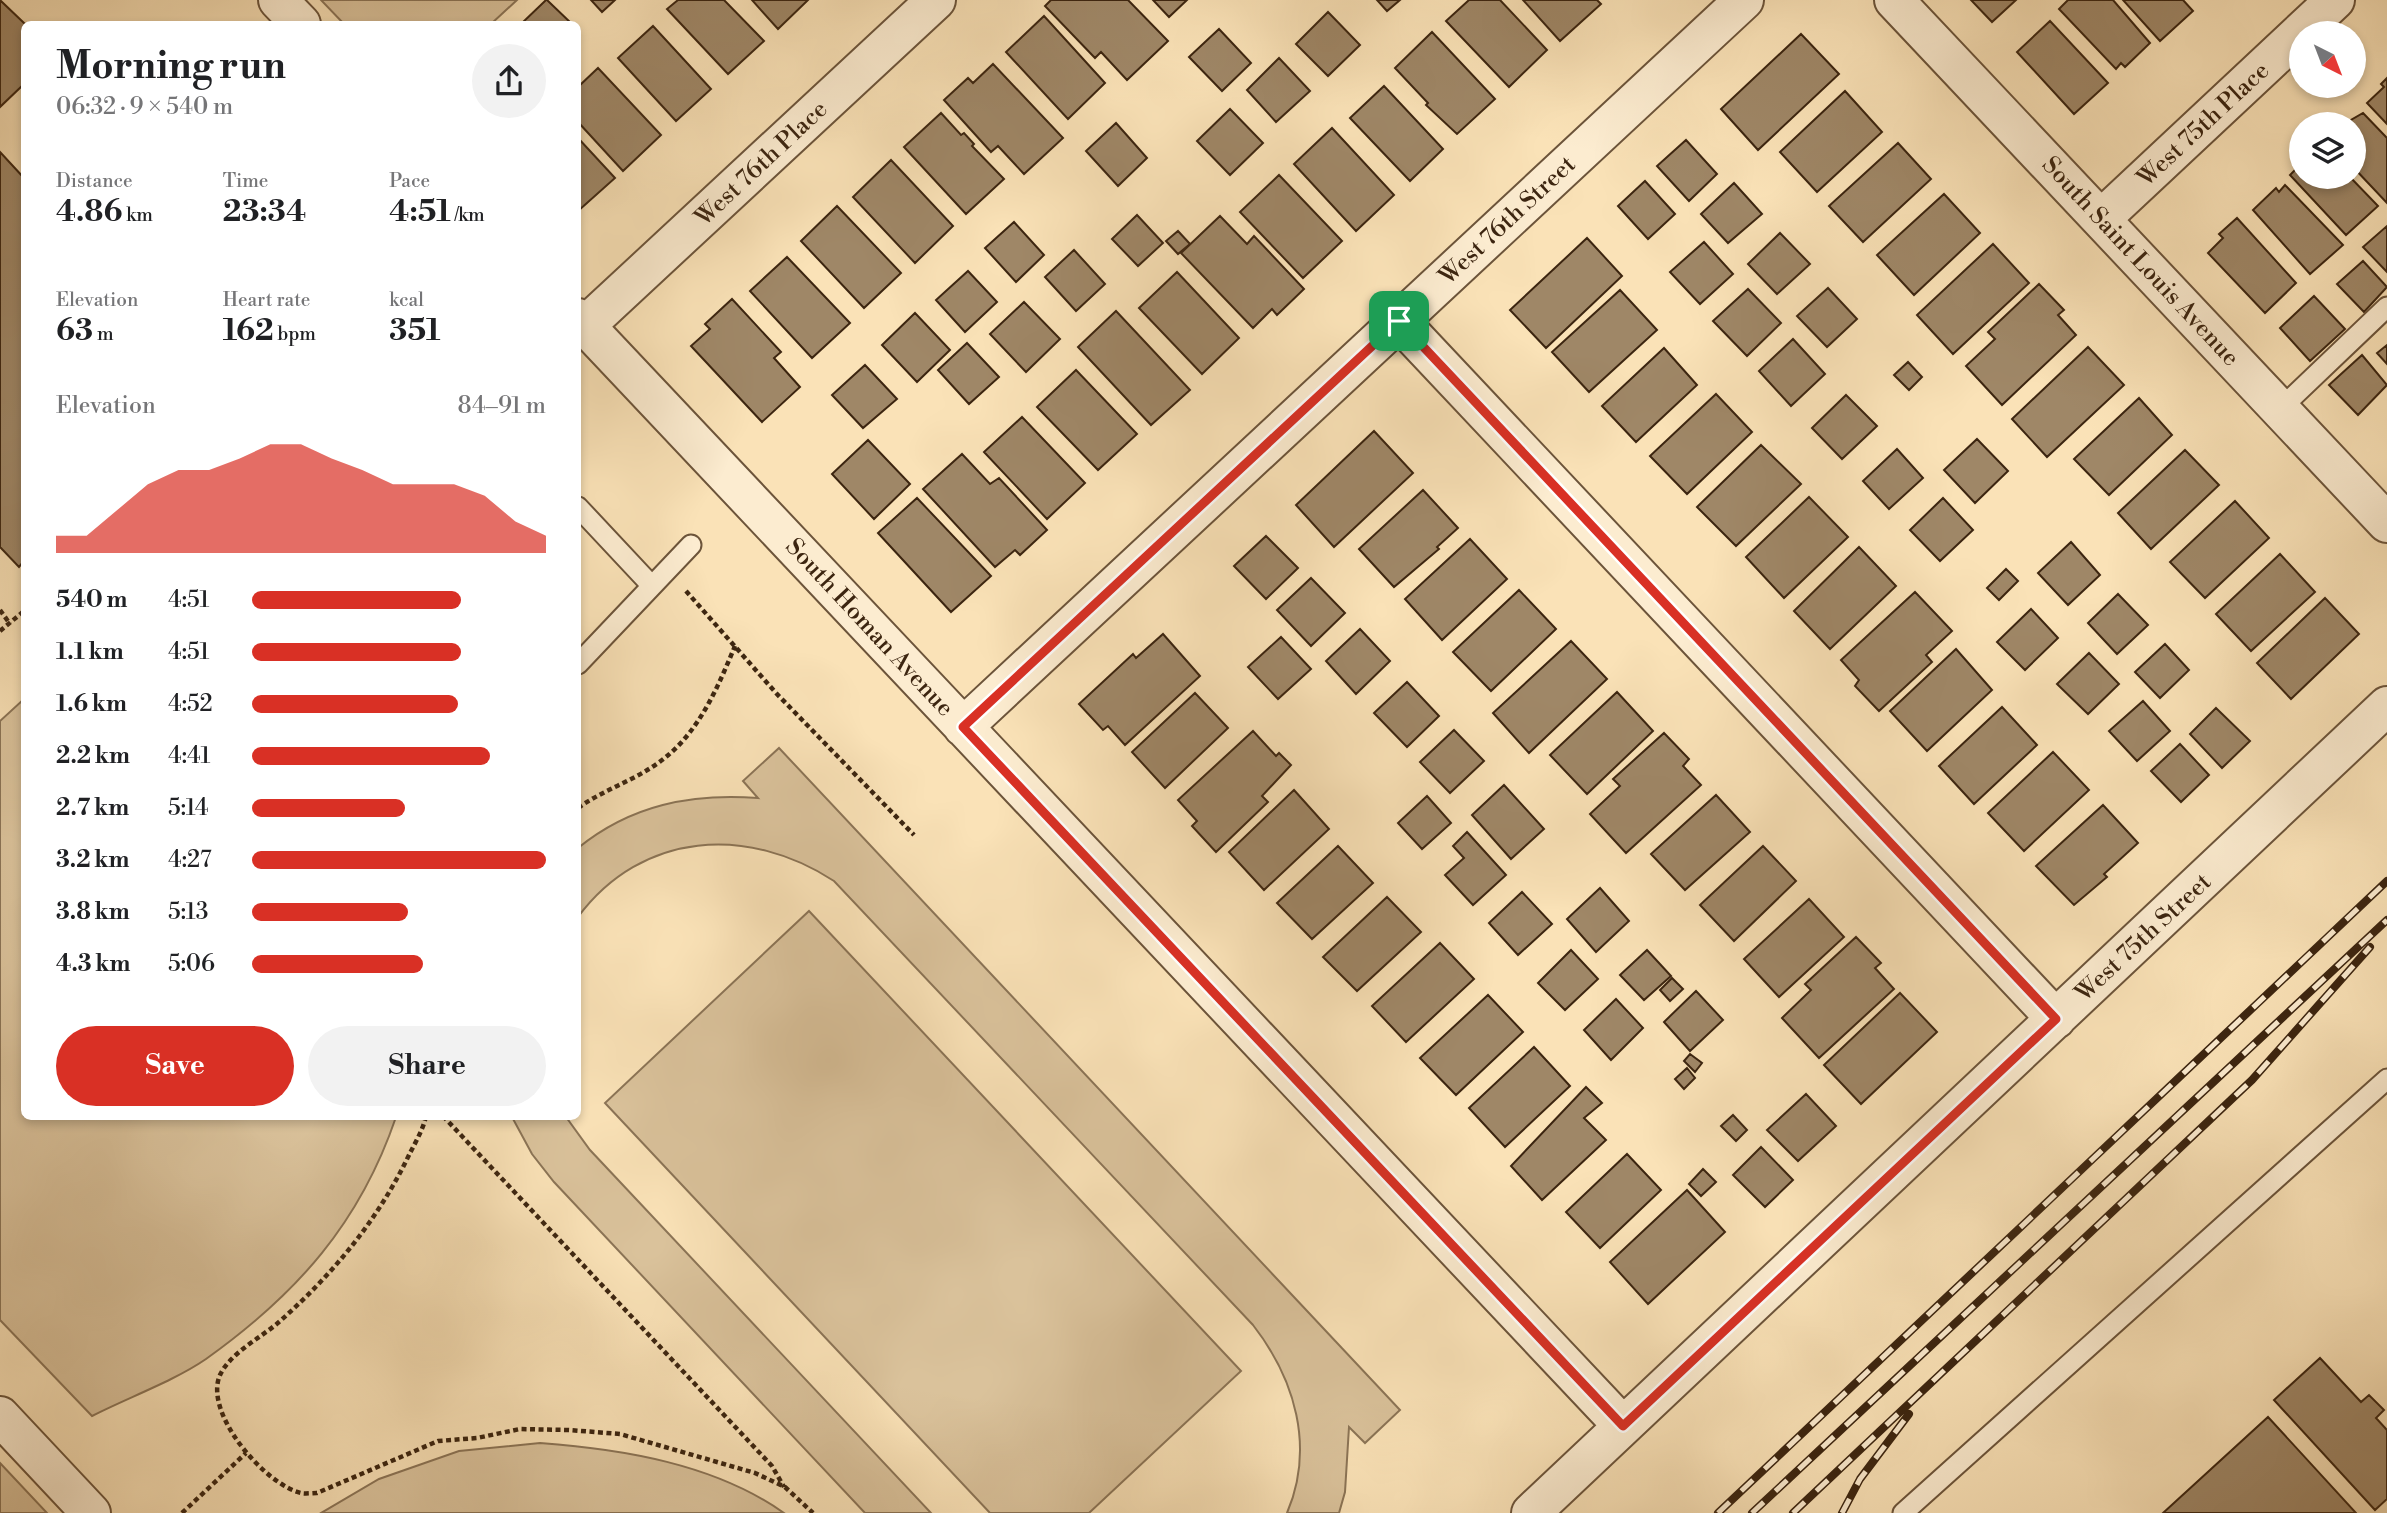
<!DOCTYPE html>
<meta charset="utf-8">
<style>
body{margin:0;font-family:"Libre Bodoni",serif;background:#f2f2f2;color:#202124;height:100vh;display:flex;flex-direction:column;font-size:26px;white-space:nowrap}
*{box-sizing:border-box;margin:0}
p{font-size:23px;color:#757577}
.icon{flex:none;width:38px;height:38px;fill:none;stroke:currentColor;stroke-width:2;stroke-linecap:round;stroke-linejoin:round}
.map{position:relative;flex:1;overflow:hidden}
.side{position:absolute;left:21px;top:21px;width:560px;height:1099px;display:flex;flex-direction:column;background:#fff;border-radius:10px;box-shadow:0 4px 10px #0003}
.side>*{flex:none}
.needle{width:46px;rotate:138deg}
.controls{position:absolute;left:2289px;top:21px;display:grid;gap:14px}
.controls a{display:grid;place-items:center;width:77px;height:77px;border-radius:50%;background:#fff;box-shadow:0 4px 10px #0003;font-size:35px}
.pin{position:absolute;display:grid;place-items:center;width:60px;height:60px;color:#fff;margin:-30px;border-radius:14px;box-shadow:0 4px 10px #0006}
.round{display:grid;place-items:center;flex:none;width:74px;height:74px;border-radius:37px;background:#f2f2f2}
.overview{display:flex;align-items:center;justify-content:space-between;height:119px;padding:0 35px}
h1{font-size:38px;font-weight:800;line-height:52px}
.stats{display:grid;grid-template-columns:repeat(3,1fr);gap:10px;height:119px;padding:7px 35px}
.stats div{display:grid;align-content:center}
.stats b{font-size:30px;font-weight:800}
.stats small{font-size:19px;font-weight:400}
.stats p{font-size:19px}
.chart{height:196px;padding:14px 35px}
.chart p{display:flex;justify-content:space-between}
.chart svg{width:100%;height:126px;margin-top:7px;fill:#d93025;opacity:.7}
.button{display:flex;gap:14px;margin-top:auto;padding:14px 35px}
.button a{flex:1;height:80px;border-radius:42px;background:#d93025;color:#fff;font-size:28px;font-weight:800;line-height:80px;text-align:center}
.button a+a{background:#f2f2f2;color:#202124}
ul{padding:0 35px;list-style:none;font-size:23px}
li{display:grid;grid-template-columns:112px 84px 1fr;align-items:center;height:52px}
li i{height:18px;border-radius:9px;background:#d93025}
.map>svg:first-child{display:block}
.green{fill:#dac29b;stroke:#8b7456;stroke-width:2}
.building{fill:#9f8767;stroke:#3c2510;stroke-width:2}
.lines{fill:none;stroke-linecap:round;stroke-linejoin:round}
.lane-casing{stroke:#6c543a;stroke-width:23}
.street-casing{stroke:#6c543a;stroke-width:42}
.path{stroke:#3c2510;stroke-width:4.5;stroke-dasharray:5 3.5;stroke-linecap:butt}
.lane{stroke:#fcecd0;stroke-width:19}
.street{stroke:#fcecd0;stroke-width:38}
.rail-casing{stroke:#3c2510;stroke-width:8}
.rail{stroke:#fcecd0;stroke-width:5;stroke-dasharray:16;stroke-linecap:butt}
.route-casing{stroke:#fff;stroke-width:14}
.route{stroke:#d93025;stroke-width:9}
.labels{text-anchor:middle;stroke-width:6;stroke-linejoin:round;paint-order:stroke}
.street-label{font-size:24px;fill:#3c2510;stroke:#fcecd0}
</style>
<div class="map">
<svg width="2387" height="1513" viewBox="0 0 2387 1513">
<rect width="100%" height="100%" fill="#fae2b7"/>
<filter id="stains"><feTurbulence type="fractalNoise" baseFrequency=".00286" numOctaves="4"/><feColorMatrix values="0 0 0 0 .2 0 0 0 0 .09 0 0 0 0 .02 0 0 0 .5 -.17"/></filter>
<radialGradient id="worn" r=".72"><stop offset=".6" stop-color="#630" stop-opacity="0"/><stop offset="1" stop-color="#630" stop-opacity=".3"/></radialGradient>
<path class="green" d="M321 0H517L491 24H344Z
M24 699V1116L396 1117C360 1223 297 1294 206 1359 174 1381 127 1398 92 1416L0 1320V721Z
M779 748 1400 1410 1365 1443 1349 1427 1345 1492 1339 1513H1287C1315 1447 1295 1379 1253 1325L834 881C748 825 642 831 578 917V848C631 805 691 793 758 798L743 781Z
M809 911 1241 1371 1089 1513H990L605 1103Z
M512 1117H566L590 1150 931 1513H865L554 1182 532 1154Z
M540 1443C622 1449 715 1464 784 1513H321L379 1479 459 1451Z
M0 1463 47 1513H0Z"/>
<path class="building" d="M0 0 25 24 24 84 0 107Z
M547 0 572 24H521L546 0Z
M591 0H615L602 12Z
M678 0H724L764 41 728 74 667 9Z
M752 0H808L778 29Z
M1051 0H1128L1168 41 1127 80 1101 52 1095 58 1045 6Z
M1153 0H1187L1169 17Z
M1377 0H1400L1387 11Z
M1469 0H1500L1547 50 1509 87 1446 21Z
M1523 0H1597L1601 4 1560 41Z
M1971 0H2016L1992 22Z
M2068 0H2113L2150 43 2125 67 2121 63 2116 69 2059 9Z
M2123 0H2183L2193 11 2160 41Z
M1328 12 1360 45 1328 76 1296 44Z
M1044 16 1105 83 1068 119 1006 52Z
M2050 21 2108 83 2074 114 2017 52Z
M653 26 711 89 676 121 618 58Z
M1219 29 1251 63 1222 91 1189 57Z
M1432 32 1495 99 1457 134 1426 105 1428 103 1395 68Z
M1801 34 1839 74 1758 150 1721 109Z
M1279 58 1310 91 1276 122 1247 90Z
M993 64 1063 138 1024 174 998 146 991 152 944 100 968 78 973 83Z
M598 68 661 135 623 171 578 122V87Z
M2387 78V124L2367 103 2384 87 2381 84Z
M1384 86 1443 149 1410 181 1350 118Z
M1845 91 1882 132 1817 192 1780 152Z
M1230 109 1263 143 1230 175 1197 141Z
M941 113 961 135 964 133 974 144 972 146 1004 179 966 214 904 147Z
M2363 113 2387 138V203L2354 168V124H2344Z
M1116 123 1147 158 1118 186 1086 151Z
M1332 128 1394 195 1356 231 1294 164Z
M578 138 615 178 578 211Z
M1686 140 1717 174 1689 201 1657 166Z
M1898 143 1931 179 1863 242 1829 206Z
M0 152 24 178V561L19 567 0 547Z
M891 160 953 226 915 263 853 197Z
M2301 164V177H2350L2378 206 2346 235 2290 175Z
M1279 175 1342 241 1303 278 1240 212Z
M1645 181 1675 214 1648 239 1618 206Z
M1734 183 1762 214 1728 243 1701 214Z
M2285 185 2343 245 2310 274 2253 210 2276 188 2279 192Z
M1944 194 1980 233 1914 295 1877 255Z
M837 206 901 273 864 308 801 241Z
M1137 215 1163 243 1138 266 1112 239Z
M1220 216 1247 244 1254 236 1304 289 1277 315 1272 309 1253 328 1181 253Z
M2237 218 2296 283 2265 313 2208 253 2223 238 2219 234Z
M1014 222 1044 255 1016 282 985 248Z
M2387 226V272L2363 247Z
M1178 231 1190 244 1178 254 1166 241Z
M1780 233 1810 264 1777 294 1748 264Z
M1587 238 1622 276 1546 348 1510 310Z
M1704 242 1733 274 1700 304 1670 272Z
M1993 244 2029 283 1953 354 1917 315Z
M1074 250 1105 284 1076 311 1045 277Z
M787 257 850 323 812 358 750 291Z
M2363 261 2387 287 2364 312 2337 284Z
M968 271 997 302 965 332 936 300Z
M1177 272 1239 338 1202 374 1139 308Z
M2039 284 2064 310 2058 315 2076 335 2002 405 1966 366 1995 339 1988 332Z
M1828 288 1857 319 1827 347 1797 316Z
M1748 289 1781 323 1747 356 1713 321Z
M1620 290 1657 330 1589 392 1552 352Z
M2314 296 2345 329 2310 361 2280 328Z
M732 299 781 352 774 358 800 387 762 422 691 346 710 329 705 324Z
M1024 302 1060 339 1026 372 990 334Z
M1116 311 1190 390 1151 425 1078 347Z
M915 313 950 350 917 382 882 345Z
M1793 339 1825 374 1791 406 1759 371Z
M967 343 999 377 969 404 938 370Z
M2387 345V364L2377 353Z
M2088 347 2124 385 2047 457 2012 419Z
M1664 348 1697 385 1636 442 1602 406Z
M2362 355 2387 385 2358 415 2329 385Z
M1908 362 1922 377 1909 390 1894 375Z
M865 365 897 399 863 428 832 395Z
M1076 370 1137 434 1098 470 1037 407Z
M1716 394 1752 432 1687 494 1650 456Z
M1846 395 1877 426 1842 459 1812 428Z
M2139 398 2172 435 2109 495 2074 459Z
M1022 417 1085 483 1047 519 984 452Z
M1374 431 1413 473 1334 547 1296 505Z
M1977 439 2008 471 1975 503 1944 470Z
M868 440 910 484 874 519 832 474Z
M1761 445 1801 484 1736 546 1697 507Z
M1897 449 1923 478 1889 509 1863 481Z
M2185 450 2219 485 2151 549 2118 513Z
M962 454 990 484 999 478 1047 530 1020 555 1015 550 995 567 923 489Z
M1423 490 1458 528 1437 547 1439 549 1394 587 1359 549Z
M1809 497 1848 537 1784 598 1746 557Z
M917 498 991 576 951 612 878 533Z
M1943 498 1973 530 1940 561 1910 530Z
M2235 501 2269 538 2205 598 2170 562Z
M1266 536 1298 568 1266 599 1234 566Z
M1470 539 1507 579 1442 640 1405 599Z
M2071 542 2100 575 2068 605 2038 573Z
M1859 547 1896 586 1830 649 1794 611Z
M2280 554 2315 592 2251 651 2216 614Z
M2006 569 2018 581 1999 600 1987 588Z
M1311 578 1345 613 1311 646 1277 610Z
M1519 590 1556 629 1491 691 1453 652Z
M1915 592 1952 631 1926 655 1932 662 1879 711 1855 686 1859 680 1841 660Z
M2118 594 2148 625 2117 654 2088 623Z
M2325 598 2359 634 2291 699 2257 663Z
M2031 609 2058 638 2025 670 1997 642Z
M1360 629 1390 661 1356 694 1326 661Z
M1163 634 1200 676 1125 745 1108 726 1103 730 1079 704 1133 654 1136 658Z
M1281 637 1311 669 1278 699 1248 667Z
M1571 641 1607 679 1529 753 1493 713Z
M2165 644 2189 670 2160 698 2135 672Z
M1956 649 1992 690 1927 751 1890 711Z
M2089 653 2119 684 2088 714 2057 684Z
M1407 682 1439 716 1407 747 1374 713Z
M1617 692 1653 731 1587 794 1550 755Z
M1195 693 1228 728 1165 788 1132 752Z
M2143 701 2170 731 2137 761 2109 731Z
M2002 707 2037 745 1974 804 1939 766Z
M2216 708 2250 741 2222 768 2190 734Z
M1454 730 1484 761 1450 793 1420 762Z
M1253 731 1276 756 1279 753 1291 765 1262 796 1268 802 1216 852 1192 826 1197 821 1178 800Z
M1664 733 1689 759 1683 766 1701 785 1626 853 1590 814 1620 786 1613 779Z
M2180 744 2209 775 2181 802 2151 771Z
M2053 752 2089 790 2024 851 1988 813Z
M1504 785 1544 829 1511 859 1472 815Z
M1294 790 1329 829 1264 890 1229 852Z
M1716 795 1750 832 1685 890 1651 854Z
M1427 796 1451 823 1422 849 1398 823Z
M2103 805 2138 843 2104 874 2107 877 2074 905 2036 866Z
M1467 832 1506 875 1473 905 1445 875 1464 858 1453 846Z
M1338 846 1373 883 1312 939 1277 903Z
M1763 846 1796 881 1734 941 1700 905Z
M1600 888 1629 921 1596 952 1567 919Z
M1522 892 1552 924 1518 955 1489 923Z
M1387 897 1421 932 1357 991 1323 957Z
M1809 899 1844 937 1779 997 1744 959Z
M1856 937 1881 963 1875 968 1894 989 1819 1058 1782 1018 1811 990 1805 984Z
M1440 943 1474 979 1406 1042 1372 1006Z
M1571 950 1598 979 1565 1010 1538 983Z
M1647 950 1671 976 1644 1000 1620 975Z
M1672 978 1683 989 1670 1001 1660 990Z
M1696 991 1723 1020 1690 1051 1664 1022Z
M1900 993 1937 1032 1861 1104 1824 1065Z
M1488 995 1523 1032 1456 1095 1420 1058Z
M1616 999 1643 1028 1611 1060 1584 1030Z
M1534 1047 1570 1086 1505 1147 1469 1108Z
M1690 1054 1702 1063 1695 1072 1684 1061Z
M1687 1068 1695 1078 1684 1089 1675 1079Z
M1586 1087 1602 1103 1584 1118 1606 1140 1542 1200 1511 1166Z
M1806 1094 1836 1126 1798 1161 1767 1130Z
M1733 1115 1747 1130 1736 1141 1721 1126Z
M1761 1147 1793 1180 1765 1207 1733 1175Z
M1627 1154 1661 1190 1600 1248 1566 1212Z
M1703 1169 1716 1182 1701 1196 1689 1184Z
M1687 1190 1725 1232 1648 1304 1610 1262Z
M2320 1358 2361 1402 2369 1395 2384 1410 2376 1418 2387 1430V1499L2375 1510 2274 1400Z
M2268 1417 2356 1513H2163Z"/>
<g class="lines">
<g class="lane-casing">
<path id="lane" d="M2280 409 2387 307
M578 507 652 586
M578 664 691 545
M1903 1513 2387 1079"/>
</g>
<g class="street-casing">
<path id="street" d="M278 0 301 24
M1894 0 2387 523
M2101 219 2335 0
M578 318 1623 1426
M1399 321 2056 1019
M585 326 936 0
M963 727 1744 0
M0 1416 91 1513
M1531 1513 2387 706"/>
</g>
<path class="path" d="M686 591 776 693 914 835
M0 610 10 624
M0 631 24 611
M578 808C603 790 633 781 658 763 698 735 717 689 735 646
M426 1116C423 1130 415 1143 409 1155 378 1220 333 1274 279 1322 262 1337 230 1353 220 1375 203 1414 266 1485 301 1493 305 1494 312 1493 317 1493L438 1441 477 1438 520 1429 569 1430 620 1434 755 1473 785 1487 813 1513
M443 1116 772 1466 784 1487
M182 1513 246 1453"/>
<use href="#lane" class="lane"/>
<use href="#street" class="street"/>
<g class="rail-casing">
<path id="rail" d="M1718 1513 2387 881
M1752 1513 2387 920
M1793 1513 2252 1080 2370 947
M1842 1513 1860 1479 1909 1414"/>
</g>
<use href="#rail" class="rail"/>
</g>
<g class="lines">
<g class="route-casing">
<path id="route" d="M1399 321 2056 1019 1623 1426 963 727Z"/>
</g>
<use href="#route" class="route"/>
</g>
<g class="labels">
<g class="street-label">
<text transform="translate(2203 124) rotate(-43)" y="8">West 75th Place</text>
<text transform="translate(761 163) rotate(-43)" y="8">West 76th Place</text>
<text transform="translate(1507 220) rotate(-43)" y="8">West 76th Street</text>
<text transform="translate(2141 261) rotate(47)" y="8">South Saint Louis Avenue</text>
<text transform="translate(870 627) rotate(47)" y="8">South Homan Avenue</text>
<text transform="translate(2143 937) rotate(-43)" y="8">West 75th Street</text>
</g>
</g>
<rect width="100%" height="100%" filter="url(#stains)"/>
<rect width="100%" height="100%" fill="url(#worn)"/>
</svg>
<div class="controls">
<a><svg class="needle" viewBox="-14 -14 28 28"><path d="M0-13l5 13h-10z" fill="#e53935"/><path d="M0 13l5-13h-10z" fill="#757577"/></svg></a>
<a><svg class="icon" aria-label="layers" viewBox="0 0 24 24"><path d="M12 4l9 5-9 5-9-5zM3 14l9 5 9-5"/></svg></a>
</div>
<div class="pin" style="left:1399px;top:321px;background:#1e9e55"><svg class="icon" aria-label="arrive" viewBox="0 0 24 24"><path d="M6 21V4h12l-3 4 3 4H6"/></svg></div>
<section class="side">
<div class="overview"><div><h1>Morning run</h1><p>06:32 · 9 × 540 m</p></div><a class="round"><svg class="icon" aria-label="share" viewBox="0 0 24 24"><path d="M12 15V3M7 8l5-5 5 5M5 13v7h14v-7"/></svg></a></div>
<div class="stats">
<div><p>Distance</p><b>4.86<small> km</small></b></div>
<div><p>Time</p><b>23:34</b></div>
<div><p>Pace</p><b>4:51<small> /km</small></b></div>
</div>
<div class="stats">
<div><p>Elevation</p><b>63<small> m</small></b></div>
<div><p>Heart rate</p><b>162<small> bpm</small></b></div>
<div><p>kcal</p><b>351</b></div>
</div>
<div class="chart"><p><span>Elevation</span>84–91 m</p>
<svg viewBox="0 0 160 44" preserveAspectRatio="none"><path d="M0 44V38L10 38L20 29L30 20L40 15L50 15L60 11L70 6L80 6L90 11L100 15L110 20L120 20L130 20L140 24L150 33L160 38V44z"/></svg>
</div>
<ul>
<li><b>540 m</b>4:51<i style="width:71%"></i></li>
<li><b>1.1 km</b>4:51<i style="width:71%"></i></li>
<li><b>1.6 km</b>4:52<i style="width:70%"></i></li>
<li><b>2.2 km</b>4:41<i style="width:81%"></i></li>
<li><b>2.7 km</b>5:14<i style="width:52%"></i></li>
<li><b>3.2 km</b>4:27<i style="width:100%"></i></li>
<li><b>3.8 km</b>5:13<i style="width:53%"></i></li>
<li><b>4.3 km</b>5:06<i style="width:58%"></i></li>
</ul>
<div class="button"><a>Save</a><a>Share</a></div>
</section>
</div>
